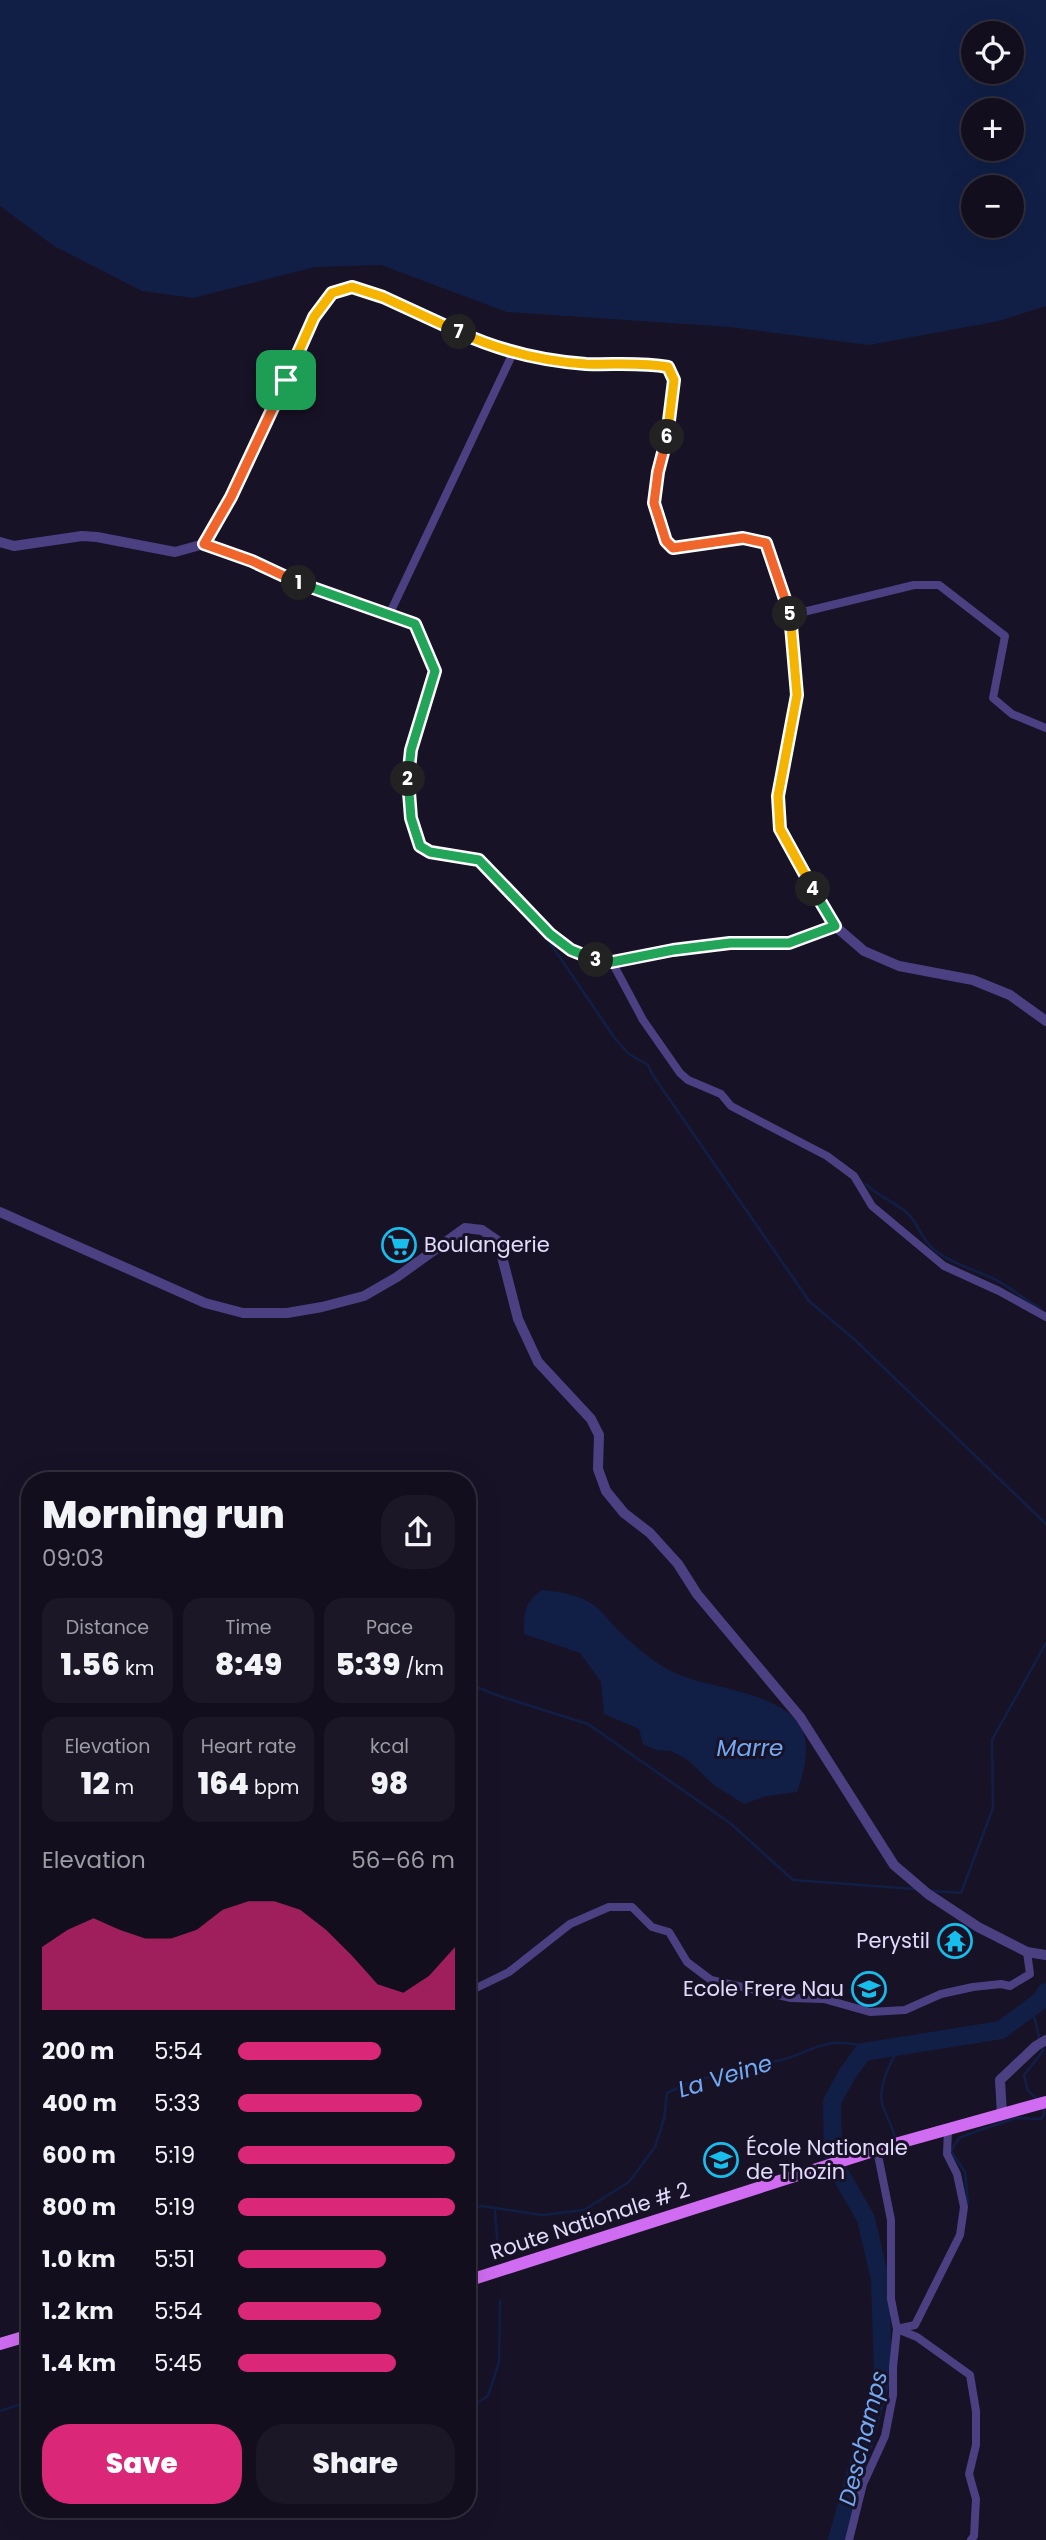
<!DOCTYPE html>
<meta charset="utf-8">
<style>
body{margin:0;font-family:Poppins,sans-serif;background:#1b1726;color:#f1f3f6;height:100vh;display:flex;flex-direction:column;font-size:26px;white-space:nowrap}
*{box-sizing:border-box;margin:0}
p{font-size:23px;color:#9c9ca4}
.icon{flex:none;width:38px;height:38px;fill:none;stroke:currentColor;stroke-width:2;stroke-linecap:round;stroke-linejoin:round}
.map{position:relative;flex:1;overflow:hidden}
.drawer{position:absolute;left:21px;top:1472px;width:455px;height:1046px;display:flex;flex-direction:column;background:#120e1d;border-radius:28px;box-shadow:0 7px 28px #0002,0 0 0 2px #312e3b}
.drawer>*{flex:none}
.tools{position:absolute;left:961px;top:21px;display:grid;gap:14px}
.tools a{display:grid;place-items:center;width:63px;height:63px;border-radius:50%;background:#120e1d;box-shadow:0 7px 28px #0002,0 0 0 2px #312e3b;font-size:35px}
.pin{position:absolute;display:grid;place-items:center;width:60px;height:60px;color:#fff;margin:-30px;border-radius:14px;box-shadow:0 4px 10px #0006}
.km{position:absolute;width:35px;height:35px;margin:-18px;border-radius:50%;background:#222;color:#fff;font-size:19px;line-height:35px;text-align:center}
.round{display:grid;place-items:center;flex:none;width:74px;height:74px;border-radius:28px;background:#1b1726}
.overview{display:flex;align-items:center;justify-content:space-between;height:119px;padding:0 21px}
h1{font-size:38px;font-weight:800;line-height:52px}
.stats{display:grid;grid-template-columns:repeat(3,1fr);gap:10px;height:119px;padding:7px 21px}
.stats div{display:grid;align-content:center;border-radius:18px;background:#1b1726;text-align:center}
.stats b{font-size:30px;font-weight:800}
.stats small{font-size:19px;font-weight:400}
.stats p{font-size:19px}
.chart{height:196px;padding:14px 21px}
.chart p{display:flex;justify-content:space-between}
.chart svg{width:100%;height:126px;margin-top:7px;fill:#db2777;opacity:.7}
.action{display:flex;gap:14px;margin-top:auto;padding:14px 21px}
.action a{flex:1;height:80px;border-radius:28px;background:#db2777;color:#fff;font-size:28px;font-weight:800;line-height:80px;text-align:center}
.action a+a{background:#1b1726;color:#f1f3f6}
ul{padding:0 21px;list-style:none;font-size:23px}
li{display:grid;grid-template-columns:112px 84px 1fr;align-items:center;height:52px}
li i{height:18px;border-radius:9px;background:#db2777}
.map>svg:first-child{display:block}
.water{fill:#111f47;fill-rule:evenodd}
.lines{fill:none;stroke-linecap:round;stroke-linejoin:round}
.stream{stroke:#111f47;stroke-width:2.5}
.river{stroke:#111f47;stroke-width:18}
.minor{stroke:#4b4182;stroke-width:8}
.tertiary{stroke:#4b4182;stroke-width:10}
.primary{stroke:#cf6cf2;stroke-width:12}
.split-1-casing{stroke:#fff;stroke-width:14}
.split-2-casing{stroke:#fff;stroke-width:14}
.split-3-casing{stroke:#fff;stroke-width:14}
.split-4-casing{stroke:#fff;stroke-width:14}
.split-5-casing{stroke:#fff;stroke-width:14}
.split-6-casing{stroke:#fff;stroke-width:14}
.split-7-casing{stroke:#fff;stroke-width:14}
.split-8-casing{stroke:#fff;stroke-width:14}
.split-1{stroke:#f0652b;stroke-width:9}
.split-2{stroke:#22a559;stroke-width:9}
.split-3{stroke:#22a559;stroke-width:9}
.split-4{stroke:#22a559;stroke-width:9}
.split-5{stroke:#f5b400;stroke-width:9}
.split-6{stroke:#f0652b;stroke-width:9}
.split-7{stroke:#f5b400;stroke-width:9}
.split-8{stroke:#f5b400;stroke-width:9}
.labels{text-anchor:middle;stroke-width:6;stroke-linejoin:round;paint-order:stroke}
.poi-label{font-size:21px;fill:#e3dbfc;stroke:#181227;text-anchor:start}
.street-label{font-size:21px;fill:#e3dbfc;stroke:#181227}
.water-label{font-size:23px;font-style:italic;fill:#72a9f3;stroke:#181227}
</style>
<div class="map">
<svg width="1046" height="2540" viewBox="0 0 1046 2540">
<rect width="100%" height="100%" fill="#181227"/>
<path class="water" d="M0 0H1046V306L999 321 869 345 730 327 507 312 381 265 315 267 193 298 142 291 54 246 0 206ZM973 33H1012V72H973ZM973 110H1012V149H973ZM973 187H1012V226H973Z
M542 1590C559 1592 575 1594 589 1602 603 1610 609 1622 620 1632 632 1643 652 1661 667 1669 703 1689 766 1688 796 1720 813 1739 805 1770 797 1792L766 1796 744 1804 714 1785 688 1760 671 1751 656 1750 643 1744 639 1729 604 1714 601 1682 580 1653 524 1634C524 1613 524 1603 542 1590Z"/>
<g class="lines">
<path class="stream" d="M542 931 616 1040 629 1054 648 1065 652 1074 809 1301 854 1339 1046 1524
M866 1184C877 1196 893 1201 906 1212 917 1221 920 1236 931 1247 949 1263 973 1269 994 1279 1008 1285 1024 1300 1040 1308
M467 1683 499 1696 588 1724 730 1823 793 1880 915 1889
M932 1891 961 1893 993 1808 992 1740 1046 1643
M1032 2007 1040 2041
M1036 2098 1028 2091 1024 2075 1043 2051 1042 2047
M895 2139C893 2126 885 2115 882 2103 878 2085 891 2061 900 2046
M968 2203 965 2172 951 2151 959 2138 977 2131 1016 2118 1041 2119 1044 2114 1043 2108
M467 2211 482 2206 542 2215 584 2210 629 2182 655 2147 664 2119 667 2093 695 2080 716 2076 732 2069H749L757 2062C786 2065 805 2048 832 2043 847 2041 866 2047 882 2048
M495 2211 498 2249
M467 2409 488 2396 499 2362 500 2301
M0 2411 30 2401"/>
<path class="river" d="M833 2156 832 2102 846 2076 863 2052 1001 2030 1040 2001 1046 1992
M837 2540 883 2374 880 2279 866 2219 841 2175"/>
<path class="minor" d="M204 544 252 561 308 586 415 624 435 671 411 750 408 774 411 818 420 846 430 852 479 860 560 943 585 957 600 961 612 962 673 950 730 943H789L835 926
M389 615 513 353
M791 615 914 585H939L1005 636 993 698 1012 714 1046 728
M612 962 643 1020 680 1073 688 1080 721 1094 731 1106 827 1156 854 1176 872 1206 944 1266 999 1291 1046 1317
M467 1989 472 1990 509 1972 570 1924 609 1907H632L652 1927 669 1932 687 1962 711 1980 791 1998 824 1999 870 2012 905 2010 941 1994 973 1987 1001 1984 1010 1986 1030 1974 1027 1952
M948 2130 947 2154 957 2174 964 2207 960 2235 915 2325 897 2329 917 2337 970 2375 976 2411V2445L969 2474 976 2499 974 2536 971 2540
M849 2540 863 2484 885 2436 893 2395V2367L897 2329 891 2299V2220L877 2150"/>
<path class="tertiary" d="M0 542 14 546 82 536 97 537 175 552 204 544 231 497 314 317 332 293 352 287 383 297 480 342 513 353 584 364 648 363 668 367 674 380 669 429 658 472 654 503 666 541 673 548 743 538 766 543 791 615 797 696 778 796 780 829 835 926 864 951 899 966 973 980 1010 995 1046 1021
M0 1212 205 1303 243 1313H287L322 1307 364 1296 397 1277 465 1228 482 1230 498 1241 518 1319 538 1362 591 1419 599 1435 598 1469 606 1491 624 1513 650 1533 678 1564 697 1594 800 1717 894 1865 928 1894 978 1927 1027 1952 1046 1955
M1002 2115 1000 2080 1036 2046 1046 2040"/>
<path class="primary" d="M467 2281 895 2144 1046 2102
M0 2344 30 2335"/>
</g>
<g class="lines">
<g class="split-1-casing">
<path id="split-1" d="M286 380 231 497 204 544 252 561 299 583"/>
</g>
<g class="split-2-casing">
<path id="split-2" d="M299 583 415 624 435 671 411 750 408 779"/>
</g>
<g class="split-3-casing">
<path id="split-3" d="M408 779 411 818 420 846 430 852 479 860 550 934 571 950 596 960"/>
</g>
<g class="split-4-casing">
<path id="split-4" d="M596 960 612 962 673 950 730 943H789L835 926 813 889"/>
</g>
<g class="split-5-casing">
<path id="split-5" d="M790 614 797 695 778 796 780 829 813 889"/>
</g>
<g class="split-6-casing">
<path id="split-6" d="M667 437 658 472 654 503 666 541 673 548 743 538 766 543 790 614"/>
</g>
<g class="split-7-casing">
<path id="split-7" d="M459 332C498 350 542 361 586 364 613 365 640 362 668 367L674 380 667 437"/>
</g>
<g class="split-8-casing">
<path id="split-8" d="M286 380 314 317 332 293 352 287 383 297 459 332"/>
</g>
<use href="#split-1" class="split-1"/>
<use href="#split-2" class="split-2"/>
<use href="#split-3" class="split-3"/>
<use href="#split-4" class="split-4"/>
<use href="#split-5" class="split-5"/>
<use href="#split-6" class="split-6"/>
<use href="#split-7" class="split-7"/>
<use href="#split-8" class="split-8"/>
</g>
<defs>
<g id="supermarket-ring" transform="scale(1.75)"><circle r="9.5" fill="#181227" stroke="#18beeb" stroke-width="1.5"/><path d="M-6-5.5h2.5l.6 2H6L4.5 2H-2.5L-4.4-4H-6ZM-1.5 3.2a1.3 1.3 0 1 0 .1 0ZM3 3.2a1.3 1.3 0 1 0 .1 0Z" fill="#18beeb"/></g>
<g id="temple-ring" transform="scale(1.75)"><circle r="9.5" fill="#181227" stroke="#18beeb" stroke-width="1.5"/><path d="M0-6L5-2H3V0L6.5 2.5H4V6H1.5V3h-3V6H-4V2.5H-6.5L-3 0V-2H-5Z" fill="#18beeb"/></g>
<g id="school-ring" transform="scale(1.75)"><circle r="9.5" fill="#181227" stroke="#18beeb" stroke-width="1.5"/><path d="M0-5L7-2L0 1L-7-2ZM-4 1L0 2.5L4 1V4Q0 6-4 4Z" fill="#18beeb"/></g>
</defs>
<g fill-rule="evenodd">
<use href="#supermarket-ring" x="399" y="1245"/>
<use href="#temple-ring" x="955" y="1941"/>
<use href="#school-ring" x="869" y="1989"/>
<use href="#school-ring" x="721" y="2160"/>
</g>
<g class="labels">
<g class="poi-label">
<text x="424" y="1252">Boulangerie</text>
<text x="930" y="1948" text-anchor="end">Perystil</text>
<text x="844" y="1996" text-anchor="end">Ecole Frere Nau</text>
<text x="746" y="2155">École Nationale<tspan x="746" dy="24">de Thozin</tspan></text>
</g>
<g class="street-label">
<text transform="translate(590 2221) rotate(-18)" y="7">Route Nationale # 2</text>
</g>
<g class="water-label">
<text x="750" y="1756">Marre</text>
<text transform="translate(725 2076) rotate(-17)" y="8">La Veine</text>
<text transform="translate(863 2438) rotate(-76)" y="8">Deschamps</text>
</g>
</g>
</svg>
<div class="tools">
<a><svg class="icon" aria-label="locate" viewBox="0 0 24 24"><circle cx="12" cy="12" r="6"/><path d="M12 2v4M12 18v4M2 12h4M18 12h4"/></svg></a>
<a>+</a>
<a>−</a>
</div>
<div class="pin" style="left:286px;top:380px;background:#1e9e55"><svg class="icon" aria-label="arrive" viewBox="0 0 24 24"><path d="M6 21V4h12l-3 4 3 4H6"/></svg></div>
<b class="km" style="left:299px;top:583px">1</b>
<b class="km" style="left:408px;top:779px">2</b>
<b class="km" style="left:596px;top:960px">3</b>
<b class="km" style="left:813px;top:889px">4</b>
<b class="km" style="left:790px;top:614px">5</b>
<b class="km" style="left:667px;top:437px">6</b>
<b class="km" style="left:459px;top:332px">7</b>
<section class="drawer">
<div class="overview"><div><h1>Morning run</h1><p>09:03</p></div><a class="round"><svg class="icon" aria-label="share" viewBox="0 0 24 24"><path d="M12 15V3M7 8l5-5 5 5M5 13v7h14v-7"/></svg></a></div>
<div class="stats">
<div><p>Distance</p><b>1.56<small> km</small></b></div>
<div><p>Time</p><b>8:49</b></div>
<div><p>Pace</p><b>5:39<small> /km</small></b></div>
</div>
<div class="stats">
<div><p>Elevation</p><b>12<small> m</small></b></div>
<div><p>Heart rate</p><b>164<small> bpm</small></b></div>
<div><p>kcal</p><b>98</b></div>
</div>
<div class="chart"><p><span>Elevation</span>56–66 m</p>
<svg viewBox="0 0 160 44" preserveAspectRatio="none"><path d="M0 44V22L10 16L20 12L30 16L40 19L50 19L60 16L70 9L80 6L90 6L100 9L110 16L120 25L130 35L140 38L150 32L160 22V44z"/></svg>
</div>
<ul>
<li><b>200 m</b>5:54<i style="width:66%"></i></li>
<li><b>400 m</b>5:33<i style="width:85%"></i></li>
<li><b>600 m</b>5:19<i style="width:100%"></i></li>
<li><b>800 m</b>5:19<i style="width:100%"></i></li>
<li><b>1.0 km</b>5:51<i style="width:68%"></i></li>
<li><b>1.2 km</b>5:54<i style="width:66%"></i></li>
<li><b>1.4 km</b>5:45<i style="width:73%"></i></li>
</ul>
<div class="action"><a>Save</a><a>Share</a></div>
</section>
</div>
